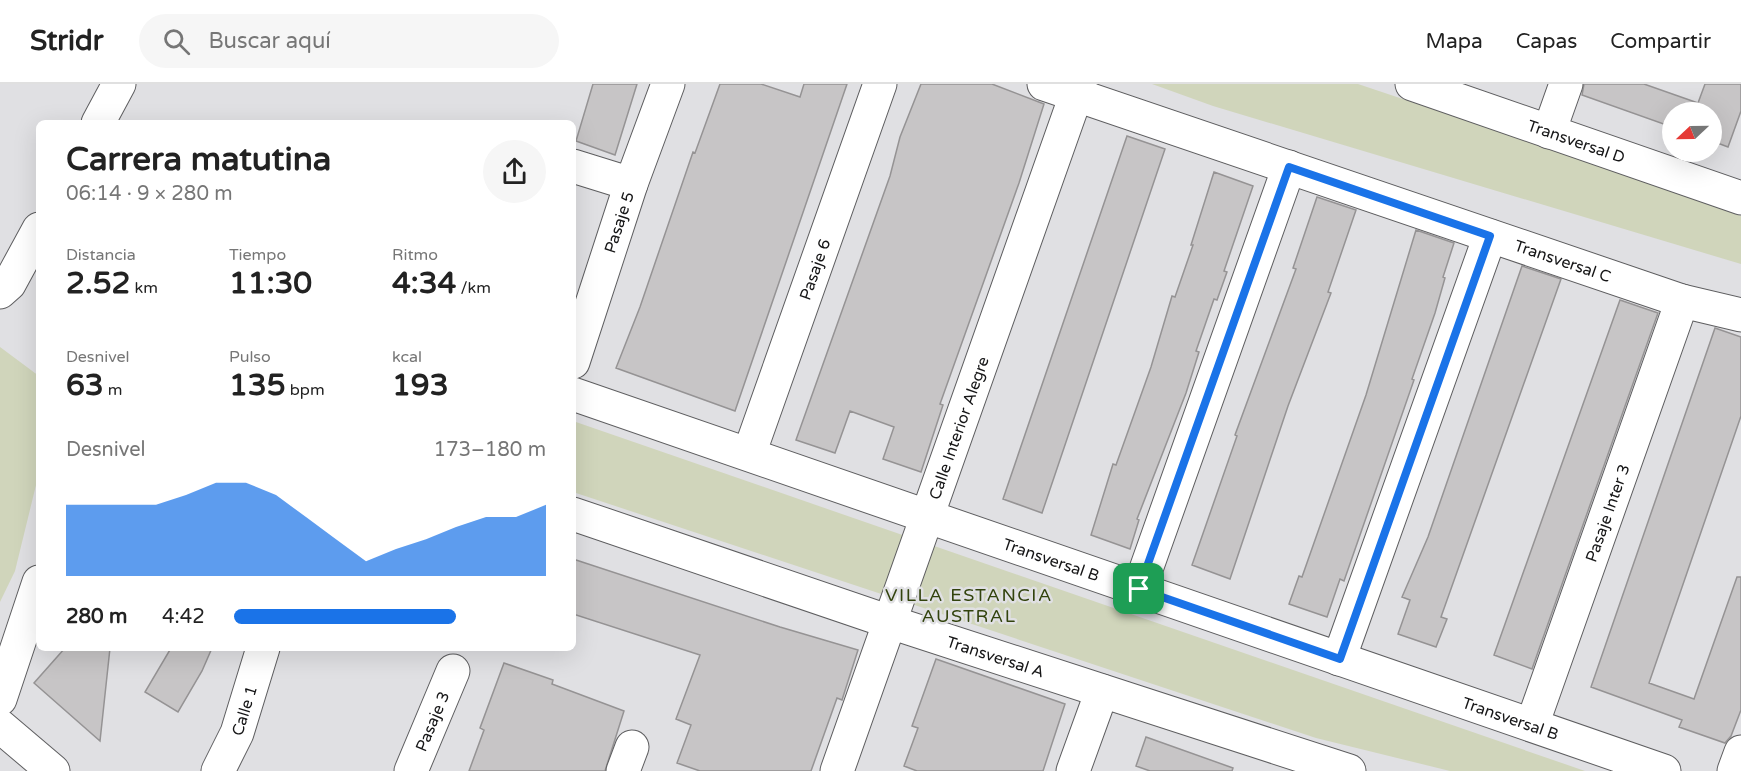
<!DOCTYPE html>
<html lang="es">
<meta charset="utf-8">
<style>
body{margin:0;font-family:"Varela Round",sans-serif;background:#f6f6f6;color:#222;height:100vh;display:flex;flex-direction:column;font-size:22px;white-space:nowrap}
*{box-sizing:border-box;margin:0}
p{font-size:20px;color:#767676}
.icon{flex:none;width:33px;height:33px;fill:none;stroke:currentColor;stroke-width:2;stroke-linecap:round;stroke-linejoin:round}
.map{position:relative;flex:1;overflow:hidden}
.panel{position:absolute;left:36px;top:36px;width:540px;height:531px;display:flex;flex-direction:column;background:#fff;border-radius:9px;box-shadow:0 6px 24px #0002}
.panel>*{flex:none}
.needle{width:39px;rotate:248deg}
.controls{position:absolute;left:1662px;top:18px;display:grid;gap:12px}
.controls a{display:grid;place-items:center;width:60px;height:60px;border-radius:50%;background:#fff;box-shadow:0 6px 24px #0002;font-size:30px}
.pin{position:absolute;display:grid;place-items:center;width:51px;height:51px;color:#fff;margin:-26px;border-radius:12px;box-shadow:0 3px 9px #0006}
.round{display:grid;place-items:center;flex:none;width:63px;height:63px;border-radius:32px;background:#f6f6f6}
.headline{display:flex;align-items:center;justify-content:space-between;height:102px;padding:0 30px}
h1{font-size:33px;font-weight:700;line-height:45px}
.stats{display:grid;grid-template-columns:repeat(3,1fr);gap:9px;height:102px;padding:6px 30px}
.stats div{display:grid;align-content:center}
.stats b{font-size:30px;font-weight:700}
.stats small{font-size:16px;font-weight:400}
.stats p{font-size:16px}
.chart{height:168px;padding:12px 30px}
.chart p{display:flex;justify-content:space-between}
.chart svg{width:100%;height:108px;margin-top:6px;fill:#1a73e8;opacity:.7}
ul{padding:0 30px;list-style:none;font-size:20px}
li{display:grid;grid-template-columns:96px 72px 1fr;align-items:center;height:45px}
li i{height:15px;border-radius:8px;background:#1a73e8}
header{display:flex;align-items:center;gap:36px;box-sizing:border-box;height:84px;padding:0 30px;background:#fff;border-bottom:2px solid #e0e0e0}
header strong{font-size:28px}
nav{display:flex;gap:33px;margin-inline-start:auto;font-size:21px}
.search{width:420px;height:54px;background:#f6f6f6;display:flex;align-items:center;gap:15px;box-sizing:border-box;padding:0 21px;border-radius:33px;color:#767676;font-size:22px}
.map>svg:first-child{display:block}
.green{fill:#d0d5bb}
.building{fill:#c7c5c6;stroke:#959394;stroke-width:1.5}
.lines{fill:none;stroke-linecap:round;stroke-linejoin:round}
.minor-casing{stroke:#5e5e60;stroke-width:35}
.minor{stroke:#fff;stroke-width:33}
.route-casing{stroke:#fff;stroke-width:12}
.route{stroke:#1a73e8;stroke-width:8}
.labels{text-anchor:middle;stroke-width:5;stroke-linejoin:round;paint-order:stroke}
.street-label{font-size:16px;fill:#161617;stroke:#e0e0e3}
.neighbourhood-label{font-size:18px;letter-spacing:1.5px;fill:#32430d;stroke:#e0e0e3}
</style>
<header>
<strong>Stridr</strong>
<div class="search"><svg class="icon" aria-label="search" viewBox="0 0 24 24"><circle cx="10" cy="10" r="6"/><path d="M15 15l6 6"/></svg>Buscar aquí</div>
<nav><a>Mapa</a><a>Capas</a><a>Compartir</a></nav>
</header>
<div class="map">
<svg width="1741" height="687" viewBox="0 0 1741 687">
<rect width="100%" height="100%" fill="#e0e0e3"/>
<path class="green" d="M1152 0H1358L1662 102 1741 132V180L1213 22Z
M0 263 39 292 37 397 15 487 0 518Z
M573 337 1585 687H1450L1316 654 573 408Z"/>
<path class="building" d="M593 0H637L615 71 576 57Z
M720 0H761L800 13 804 0H847L735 327 616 284 640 223 693 68 695 69Z
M921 0H992L1044 20 1019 99 940 320 943 321 921 388 883 375 894 343 850 327 835 369 796 356 890 92 900 53Z
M1584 0H1644L1698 19 1705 0H1741V27L1728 63 1712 57V28H1672V43L1582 11Z
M1127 52 1165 65 1042 429 1003 415Z
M1214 88 1253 102 1224 187 1227 188 1217 216 1214 215 1196 267 1199 268 1186 309 1137 435 1139 436 1130 465 1091 451 1113 380 1116 381 1151 283 1172 212 1175 213 1193 161H1191Z
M1317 113 1356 126 1328 208 1331 209 1288 322 1230 495 1192 481 1237 352 1235 351 1296 185 1293 184Z
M1416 146 1454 159 1443 193 1445 194 1435 229 1412 295 1414 296 1344 497 1340 495 1327 533 1289 520 1299 492 1302 493 1366 311Z
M1522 182 1561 195 1441 533 1447 535 1436 563 1398 550 1410 516 1402 513 1428 453Z
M1620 216 1658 229 1532 585 1494 571Z
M1715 244 1741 253V332L1649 599 1694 615 1737 493H1741V626L1731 652 1725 659 1679 643 1682 636 1591 603Z
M573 475 780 543 858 566 842 616 837 614 811 687H700L677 679 691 641 676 635 700 571 573 530Z
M65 564H110L100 657 34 599Z
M171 564H212L202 587 178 628 145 608Z
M936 575 1065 620 1043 687H917L904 682 918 644 912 642Z
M504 579 553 596 552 600 624 627 605 687H469L484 646 480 644Z
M1146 653 1233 684 1232 687H1150L1136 682Z"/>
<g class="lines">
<g class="minor-casing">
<g id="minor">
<path id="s1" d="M1044 0 1682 217 1741 231"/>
<path id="s2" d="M1412 0 1741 114"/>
<path d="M98 39 119 0"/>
<path d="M1549 48 1566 0"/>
<path d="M573 82 631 100"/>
<path d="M0 208 9 200 39 145"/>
<path id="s3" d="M573 278 631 100 668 0"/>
<path id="s4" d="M573 310 1664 687"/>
<path id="s5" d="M749 370 880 0"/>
<path id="s6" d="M573 430 890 538 1349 687"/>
<path d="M1139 505 1289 83"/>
<path d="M1339 575 1490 152"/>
<path d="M0 615 39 498"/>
<path id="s7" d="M1532 641 1682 217"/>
<path d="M0 642 53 687"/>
<path id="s8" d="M218 687 237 649 263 564"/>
<path id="s9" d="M411 687 453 587"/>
<path d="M623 687 632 663"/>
<path id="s10" d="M837 687 1080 0"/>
<path d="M1073 687 1102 607"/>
<path d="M1734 687 1741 668"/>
</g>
</g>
<use href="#minor" class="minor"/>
</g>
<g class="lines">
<g class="route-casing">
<path id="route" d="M1289 83 1490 152 1340 575 1139 505Z"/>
</g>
<use href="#route" class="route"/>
</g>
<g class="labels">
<g class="street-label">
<text dy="6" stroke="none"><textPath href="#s2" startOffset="174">Transversal D</textPath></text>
<text dy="6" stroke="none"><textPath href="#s3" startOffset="147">Pasaje 5</textPath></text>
<text dy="6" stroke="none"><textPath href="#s1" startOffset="548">Transversal C</textPath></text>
<text dy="6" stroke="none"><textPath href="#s5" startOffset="196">Pasaje 6</textPath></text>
<text dy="6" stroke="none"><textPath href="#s10" startOffset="364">Calle Interior Alegre</textPath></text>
<text dy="6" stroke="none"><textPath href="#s7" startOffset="225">Pasaje Inter 3</textPath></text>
<text dy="6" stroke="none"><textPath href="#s4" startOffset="506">Transversal B</textPath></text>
<text dy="6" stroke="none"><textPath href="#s6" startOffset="446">Transversal A</textPath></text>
<text dy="6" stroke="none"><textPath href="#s8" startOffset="66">Calle 1</textPath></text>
<text dy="6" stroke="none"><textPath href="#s4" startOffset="992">Transversal B</textPath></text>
<text dy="6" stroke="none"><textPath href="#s9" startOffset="54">Pasaje 3</textPath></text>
</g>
<g class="neighbourhood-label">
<text x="969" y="517">VILLA ESTANCIA<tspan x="969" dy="21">AUSTRAL</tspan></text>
</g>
</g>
</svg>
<div class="controls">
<a><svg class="needle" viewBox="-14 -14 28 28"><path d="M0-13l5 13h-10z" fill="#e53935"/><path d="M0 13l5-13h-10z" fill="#767676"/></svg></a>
</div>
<div class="pin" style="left:1139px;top:505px;background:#1e9e55"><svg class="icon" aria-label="arrive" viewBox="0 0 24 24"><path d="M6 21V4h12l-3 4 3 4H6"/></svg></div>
<section class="panel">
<div class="headline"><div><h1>Carrera matutina</h1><p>06:14 · 9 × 280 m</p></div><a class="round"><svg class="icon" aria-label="share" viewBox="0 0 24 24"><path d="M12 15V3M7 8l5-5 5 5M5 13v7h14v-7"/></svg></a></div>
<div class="stats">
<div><p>Distancia</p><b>2.52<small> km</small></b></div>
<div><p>Tiempo</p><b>11:30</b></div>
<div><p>Ritmo</p><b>4:34<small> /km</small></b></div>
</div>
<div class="stats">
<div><p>Desnivel</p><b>63<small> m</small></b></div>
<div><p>Pulso</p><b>135<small> bpm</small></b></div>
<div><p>kcal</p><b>193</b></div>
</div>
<div class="chart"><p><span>Desnivel</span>173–180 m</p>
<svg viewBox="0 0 160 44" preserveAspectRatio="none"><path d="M0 44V15L10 15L20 15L30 15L40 11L50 6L60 6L70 11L80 20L90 29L100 38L110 33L120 29L130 24L140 20L150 20L160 15V44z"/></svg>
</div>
<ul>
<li><b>280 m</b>4:42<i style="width:71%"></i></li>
</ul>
</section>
</div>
